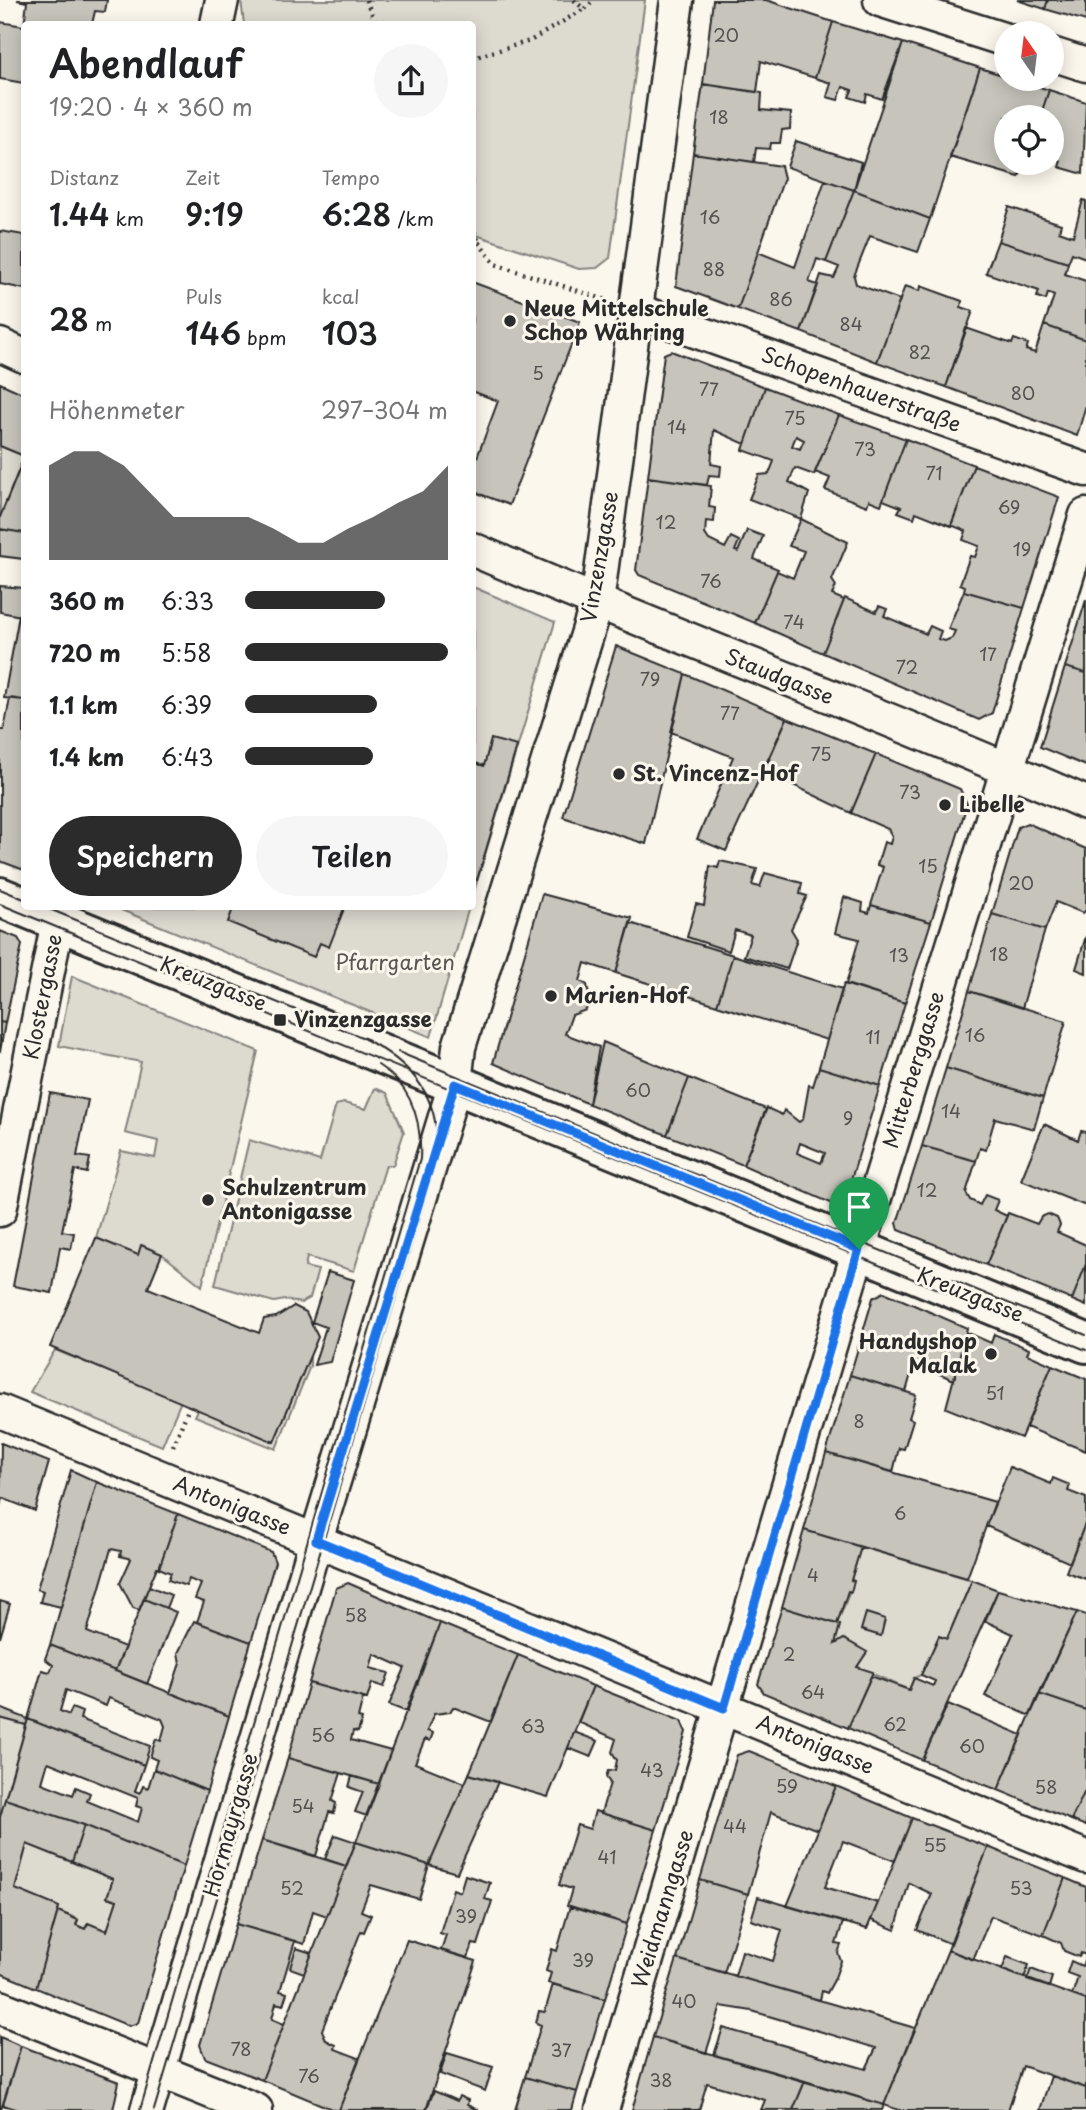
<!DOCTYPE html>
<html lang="de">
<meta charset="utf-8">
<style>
body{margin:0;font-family:"Playpen Sans",sans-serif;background:#f6f6f6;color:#202124;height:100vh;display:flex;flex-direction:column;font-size:26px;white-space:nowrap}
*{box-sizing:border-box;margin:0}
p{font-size:23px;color:#757577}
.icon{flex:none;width:38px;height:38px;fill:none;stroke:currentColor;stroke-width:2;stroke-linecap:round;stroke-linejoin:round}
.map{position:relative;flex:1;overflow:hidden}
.sheet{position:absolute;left:21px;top:21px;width:455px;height:889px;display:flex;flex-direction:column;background:#fff;border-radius:7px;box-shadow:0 4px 18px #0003}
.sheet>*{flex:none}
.needle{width:46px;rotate:346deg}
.buttons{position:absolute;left:994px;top:21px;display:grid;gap:14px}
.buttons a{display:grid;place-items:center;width:70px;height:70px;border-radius:50%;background:#fff;box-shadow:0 4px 18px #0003;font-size:35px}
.pin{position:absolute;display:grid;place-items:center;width:60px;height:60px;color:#fff;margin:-72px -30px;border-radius:50% 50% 50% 0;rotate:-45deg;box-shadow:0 0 7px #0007}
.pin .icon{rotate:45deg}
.round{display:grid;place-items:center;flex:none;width:74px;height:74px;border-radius:37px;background:#f6f6f6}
.overview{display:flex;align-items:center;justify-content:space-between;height:119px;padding:0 28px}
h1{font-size:38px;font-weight:600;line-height:52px}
.metrics{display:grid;grid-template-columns:repeat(3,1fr);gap:10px;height:119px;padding:7px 28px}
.metrics div{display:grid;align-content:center}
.metrics b{font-size:30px;font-weight:600}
.metrics small{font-size:19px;font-weight:400}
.metrics p{font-size:19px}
.chart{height:196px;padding:14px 28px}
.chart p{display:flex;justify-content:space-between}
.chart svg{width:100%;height:126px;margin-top:7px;fill:#2b2b2b;opacity:.7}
.action{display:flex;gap:14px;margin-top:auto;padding:14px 28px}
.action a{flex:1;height:80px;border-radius:42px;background:#2b2b2b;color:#fff;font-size:28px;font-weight:600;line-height:80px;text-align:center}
.action a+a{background:#f6f6f6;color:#202124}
ul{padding:0 28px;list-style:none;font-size:23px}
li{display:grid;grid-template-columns:112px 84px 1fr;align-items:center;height:52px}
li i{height:18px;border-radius:9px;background:#2b2b2b}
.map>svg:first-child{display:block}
.green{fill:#dddad0;stroke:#84827e;stroke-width:2}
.building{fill:#c7c4bc;stroke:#2b2b2b;stroke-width:2;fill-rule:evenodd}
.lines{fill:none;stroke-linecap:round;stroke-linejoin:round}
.street-casing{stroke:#2b2b2b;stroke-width:37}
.secondary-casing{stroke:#2b2b2b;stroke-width:44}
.path{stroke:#2b2b2b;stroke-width:4.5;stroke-dasharray:2 5;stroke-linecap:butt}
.street{stroke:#fbf7ec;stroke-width:32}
.secondary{stroke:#fbf7ec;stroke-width:38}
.tram{stroke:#2b2b2b;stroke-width:2}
.route-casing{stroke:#fff;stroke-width:14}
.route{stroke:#1a73e8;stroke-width:9}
.poi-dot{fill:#2b2b2b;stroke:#fbf7ec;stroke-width:2.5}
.labels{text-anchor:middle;stroke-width:6;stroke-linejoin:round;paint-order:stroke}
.number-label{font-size:18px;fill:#52514f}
.poi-label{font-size:21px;font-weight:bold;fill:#2b2b2b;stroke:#fbf7ec;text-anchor:start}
.street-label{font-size:21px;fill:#2b2b2b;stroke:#fbf7ec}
.park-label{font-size:21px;fill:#585754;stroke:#fbf7ec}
</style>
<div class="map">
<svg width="1086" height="2110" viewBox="0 0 1086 2110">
<rect width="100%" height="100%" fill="#fbf7ec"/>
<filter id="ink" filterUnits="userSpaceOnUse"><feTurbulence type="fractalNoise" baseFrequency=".0143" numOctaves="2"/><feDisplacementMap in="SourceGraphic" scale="14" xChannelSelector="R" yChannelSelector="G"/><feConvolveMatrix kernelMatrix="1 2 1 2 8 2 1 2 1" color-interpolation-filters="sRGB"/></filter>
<g filter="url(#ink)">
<path class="green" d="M241 0H645L610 258 597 268 579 269 473 234 472 24H244Z
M0 446 24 456 0 517Z
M473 587 555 622 473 895Z
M114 907H469L431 1037Z
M72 976 258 1051 202 1286 162 1254 142 1245 138 1255 96 1238 121 1151 155 1158 158 1141 125 1133 141 1062 59 1046Z
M375 1088 387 1093 404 1132 393 1165H386L354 1271 307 1257 305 1267 318 1270 310 1298 301 1303 285 1300 274 1302 215 1285 249 1140 320 1161 336 1105 344 1103 366 1109Z
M55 1350 181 1401 162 1446 30 1392Z
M310 1356V1366L276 1449 195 1416 199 1408 274 1442Z
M861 1547 972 1580 947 1639 939 1636 921 1675 914 1678 909 1690 857 1667 866 1652 844 1639 835 1644 840 1625 837 1624 854 1581 851 1580Z
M0 1718 26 1725 0 1817Z
M27 1844 113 1879 107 1897 117 1900 107 1931 88 1923 85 1929 76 1925 78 1919 58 1911 59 1907 15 1889Z"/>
<path class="building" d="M17 0H107L105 12 95 11 92 24 24 26 27 2Z
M713 0H766L833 22 815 78 761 61 757 92 703 84Z
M1017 0H1048L1045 9Z
M1048 0H1086V21L1045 9Z
M0 22 24 26V83L0 79Z
M833 22 903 43 882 99 867 94 865 102 849 97 852 90 843 87 838 100 827 97 831 83 815 78Z
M903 43 980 68 930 219 854 190Z
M980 68 1049 90 1040 117H1006V163H1025L1019 177 950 157Z
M703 84 762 93 761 110 791 113 790 129 782 130 780 143H771L770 149 756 148 754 162 693 153Z
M1049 90 1086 102 1083 174 1059 167 1061 161 1052 158V117H1040Z
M796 141 861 162 854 190 787 167Z
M693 153 781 166 784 178 738 309 676 286Z
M825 180 854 190 826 262 817 259 809 282 818 285 801 332 738 309 758 252 795 267Z
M854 190 930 219 918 252 870 236 854 276 856 284 900 300 877 362 801 332 821 275 834 278 839 267 826 262Z
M1083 200 1086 201V258L1072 253 1068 263 998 241 1009 207 1061 224 1059 231 1073 236Z
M0 231 24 235V289L0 284Z
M998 241 1068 263 1065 274 1086 281V340L1044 325 1054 296 1048 293 1046 300 1037 297 1039 291 986 273Z
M472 282 580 322 509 505 472 491V471L498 401 472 391Z
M905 286 920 291 921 286 962 301 961 307 973 311 946 387 877 362Z
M1044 325 1086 340V405L1077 436 946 387 966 328 1012 344 1014 339 1028 344 1026 350 1035 353Z
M671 351 765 387 745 444 714 430 711 464 721 466 720 476 709 475 707 485 648 477 664 354Z
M0 383 24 394V456L0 446Z
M765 387 839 415 814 475 795 468 789 482 809 493 801 519 749 499 759 475 769 474 774 461 743 450ZM796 436 804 440 800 449 792 446Z
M839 415 906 439 881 505 869 500 867 506 825 490 830 478 815 472Z
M906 439 974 465 951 526 916 512 914 518 898 512 901 507 883 500Z
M24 458V533L0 529V517Z
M974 465 1059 497 1024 608 964 591 965 586 960 584 970 556 975 557 979 546 963 540 966 531 951 525Z
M648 477 711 486 709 507 715 508 714 522 706 521 705 534 709 540 725 548 731 537 739 541 735 551 738 552 747 530 763 536 754 559 778 569 755 623 639 575 636 570Z
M801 519 848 542 832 580 836 586 832 595 844 600 823 653 755 623 777 571 793 578 804 551 789 546Z
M0 529 24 533V559L0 556Z
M0 586 24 588V607L21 616 0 612Z
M964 591 1024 608 992 713 979 720 823 653 845 598 876 612 879 606 887 609 884 616 926 634 930 626 941 631 938 639 945 641 952 638 955 631 948 629Z
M1086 600V673L1065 667Z
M19 615 24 616V700L4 698Z
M616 646 685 674 646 844 563 817Z
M1065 667 1086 673V766L1040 747Z
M685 674 787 718 726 851 697 839 733 757 671 732Z
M10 698 24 700V870L0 861V730H4Z
M787 718 876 754 851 813 764 771Z
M491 739 517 746 477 880 472 879V762L484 766Z
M876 754 960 789 967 804 931 922 871 905 883 867 877 865 884 842 890 844 892 836 888 829 851 813Z
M1027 823 1086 849V910L1083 913 1056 902 1045 930 992 914 1018 827Z
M720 861 757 869 752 885 760 887 765 873 802 883 800 894 807 896 791 929 797 939 787 969 744 956 751 935 735 930 729 951 687 937 696 904 704 906 710 866 718 868Z
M542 894 632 918 616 973 585 963 580 981 587 985 590 1001 586 1010 572 1015 565 1034 599 1047 589 1104 493 1063Z
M844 897 863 903 862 911 869 913 871 905 931 922 905 1003 846 984 859 939 835 933Z
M234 906H345L329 947 320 943 314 957 228 922Z
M992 914 1045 930 1022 1008 969 991Z
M630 923 733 955 717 1005 616 973Z
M0 931 18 938 22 945 5 1023 0 1022Z
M1086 936V973L1076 969Z
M733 955 842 989 827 1040 717 1005Z
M844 984 905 1003 880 1086 819 1067Z
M969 991 1066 1021 1043 1098 946 1068Z
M0 1022 5 1023 0 1052Z
M603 1042 689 1078 667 1135 589 1104Z
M819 1067 880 1086 845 1199 833 1204 743 1165 767 1108 782 1115 784 1110 799 1122 803 1119 809 1085 813 1086ZM800 1143 825 1153 821 1163 797 1153Z
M946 1068 1043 1098 1034 1129 995 1118 986 1150 980 1148 976 1161 922 1146Z
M689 1078 766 1109 743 1165 667 1135Z
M50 1093 88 1100 77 1156 90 1158 87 1173 75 1170 62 1231 74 1233 71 1249 60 1247 52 1293 13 1286Z
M1044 1124 1078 1140 1081 1131 1086 1132V1206L1021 1180Z
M922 1146 976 1161 966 1193 970 1200 980 1205 985 1195 998 1200 994 1210 1007 1216 986 1265 899 1230 897 1223Z
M1008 1213 1037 1224 1041 1217 1048 1214 1057 1218 1060 1225 1057 1232 1086 1245V1264L1072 1300 986 1265Z
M96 1238 138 1255 141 1245 162 1254 148 1288 259 1333 264 1319 276 1317 294 1306 306 1312 318 1337 274 1442 50 1347Z
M1086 1264V1306L1072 1300Z
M328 1272 354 1280 330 1362 314 1365 326 1327 312 1322Z
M884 1292 967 1328 954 1380 914 1363 906 1392 850 1375 873 1298Z
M966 1332 991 1343 994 1334 1029 1349 1027 1354 1052 1365 1021 1438 946 1408Z
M1052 1365 1086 1379V1451L1026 1427Z
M850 1375 916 1395 909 1418 913 1420 904 1449 899 1448 893 1472 826 1453Z
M1 1443 49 1462 35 1511 2 1498 0 1506Z
M826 1453 995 1502 967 1578 804 1530Z
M1010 1467 1051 1484 1053 1478 1070 1485 1068 1491 1086 1498V1521L1070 1563 986 1526Z
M71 1470 97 1482 61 1607 40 1602 43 1591 37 1589Z
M97 1482 178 1514 159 1568 157 1567 139 1610 133 1608 120 1583 131 1559 120 1556 121 1551 111 1549 87 1632 125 1647 115 1671 50 1645Z
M178 1514 271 1552 275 1562 251 1642 197 1622 204 1602 195 1599 201 1584 189 1579 186 1586 168 1580 171 1573 159 1568Z
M1086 1521V1579L1066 1572Z
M804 1530 861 1547 851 1580 854 1581 851 1592 848 1591 837 1624 782 1607Z
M972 1580 998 1590 922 1760 848 1728 871 1676 909 1690 914 1678 933 1686 935 1681 921 1675 939 1636 947 1639Z
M348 1583 440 1623 407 1712 389 1705 405 1668 374 1654 370 1668 389 1673 384 1687 372 1683 367 1699 309 1683 336 1588Z
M149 1586 171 1595 166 1608 144 1599Z
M998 1590 1077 1612 1030 1716 985 1696 1013 1634 985 1621Z
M144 1599 176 1612 147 1684 115 1671Z
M0 1601 10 1604 0 1638Z
M782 1607 840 1625 835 1644 844 1639 867 1652 857 1667 873 1672 848 1728 764 1693 758 1684Z
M1077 1612 1086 1615V1710L1039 1694Z
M866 1613 885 1619 881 1636 861 1630Z
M194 1621 251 1642 229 1716 170 1693 180 1663 178 1653Z
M440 1623 518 1655 491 1722 453 1707 450 1712 434 1714 427 1731 433 1733 430 1741 425 1739 415 1763 465 1783 429 1865 356 1842Z
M50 1645 229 1716 207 1791 154 1769 157 1760 150 1757 156 1739 161 1741 165 1726 162 1719 109 1698 106 1706 66 1690 60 1711 69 1715 72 1708 82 1712 80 1719 150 1746 144 1765 28 1719 42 1670 50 1672 53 1665 45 1659Z
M518 1655 593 1686 548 1797 469 1774Z
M309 1683 363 1698 358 1718 362 1719 358 1732 353 1731 351 1740 391 1751 379 1784 288 1758Z
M593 1686 681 1721 686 1732 656 1830 601 1813 610 1783 606 1777 608 1771 615 1770 617 1760 612 1752 616 1739 578 1722Z
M1039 1694 1086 1710V1789L1071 1820 998 1790Z
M948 1704 1022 1735 998 1790 922 1760Z
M0 1708 28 1719 26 1725 0 1718Z
M28 1719 144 1765 135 1791 140 1793 143 1786 148 1788 154 1769 207 1791 184 1866 84 1825 5 1799ZM48 1762 138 1798 136 1806 142 1808 138 1822 87 1801 90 1793 76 1787 73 1795 42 1783Z
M574 1732 598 1741 591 1757 568 1748Z
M749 1751 836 1786 818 1830 771 1812 748 1894 700 1880 737 1755Z
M288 1758 341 1773 332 1801 336 1803 334 1813 329 1812 316 1856 262 1840Z
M469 1774 498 1782 457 1873 429 1865Z
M352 1776 379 1784 367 1816 355 1812 363 1792 349 1787Z
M836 1786 912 1818 895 1861 843 1841 825 1887 878 1903 867 1929 787 1906Z
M1086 1789V1826L1071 1820Z
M5 1799 84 1825 72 1862 27 1844 15 1889 59 1907 36 1988 0 1973V1817Z
M595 1811 656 1830 627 1924 567 1906 572 1889 559 1885 577 1825 590 1829Z
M912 1818 988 1847 951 1944 917 1930 932 1894 909 1883 895 1930 871 1920Z
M84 1825 184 1866 138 2023 129 2026 36 1988 58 1911 78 1920 76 1925 85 1929 88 1923 107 1931 117 1900 107 1897 113 1879 72 1862Z
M335 1835 356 1842 346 1866 325 1859Z
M262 1840 346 1866 327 1916 313 1911 304 1944 236 1924Z
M356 1842 429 1865 419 1899 371 1885 361 1911 371 1915 364 1932 361 1931 322 2030 326 2040 336 2045 335 2049 359 2058 339 2110H334L262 2080Z
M988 1847 1065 1878 1043 1935 991 1916 973 1960 948 1950Z
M465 1875 490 1883 485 1899 492 1901 478 1945 473 1944 468 1958 441 1950 446 1935 440 1933 453 1889 460 1892Z
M1065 1878 1086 1887V1955L1081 1953 1079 1957 1064 1951 1061 1943 1043 1935Z
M700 1880 748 1894 724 1973 677 1959Z
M758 1897 843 1922 836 1944 841 1945 838 1953 841 1961 834 1980 827 1993 822 1991 820 2000 735 1976 742 1951 773 1961 782 1930 751 1920Z
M570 1906 627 1924 605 1999 548 1983 551 1973 546 1971 552 1949 557 1951Z
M236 1924 295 1941 280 1991 287 1993 283 2005 276 2003 272 2019 284 2024 262 2080 205 2058 200 2045Z
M407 1940 476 1961 426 2110H339Z
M296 1948 312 1953 304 1973 290 1968Z
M948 1950 1086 2000V2088L1023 2066 1008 2110H899L884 2105Z
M1086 1956V2000L1072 1995 1078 1977 1067 1973 1071 1961 1082 1966Z
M1007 1957 1029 1965 1024 1978 1002 1970Z
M677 1959 915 2028 884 2105 714 2055 723 2028 866 2069 876 2048 752 2011 721 2006 706 2053 653 2037Z
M1031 1969 1052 1977 1049 1987 1027 1980Z
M553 1984 605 1999 577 2092 525 2077 541 2025 536 2023 539 2011 545 2012Z
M0 2037 21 2046 1 2110H0Z
M653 2037 805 2081 793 2110H761L765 2100 707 2083 699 2110H632Z
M21 2046 119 2082 113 2110H19L3 2105Z
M447 2053 493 2067 485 2091 440 2074Z
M1051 2076 1086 2088V2110H1040Z
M525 2077 577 2092 572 2110H515Z
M805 2081 884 2105 882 2110H793Z
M434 2091 457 2101 459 2096 468 2100 467 2105 478 2110H426Z"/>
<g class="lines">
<g class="street-casing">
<path id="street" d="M880 0 1006 40
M217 24 222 0
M1052 54 1086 65
M636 310 1086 470
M0 345 24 356
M472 549C675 637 884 714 1086 803
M0 1210 61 906
M0 1411 1086 1857
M0 2007 256 2110
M147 2110 316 1540 455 1084 459 1047 597 603 677 0
M602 2110 859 1249 1086 515"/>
</g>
<g class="secondary-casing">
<path id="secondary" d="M0 897 1086 1343"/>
</g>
<path class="path" d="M366 0 376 24
M574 0 584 9 595 0
M472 58 530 41 584 9
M472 225 479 243
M472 241 479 243 495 264 606 300
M173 1446 190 1405"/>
<use href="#street" class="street"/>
<use href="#secondary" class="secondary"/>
<path class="tram" d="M0 889 24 899
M0 904 1086 1350
M42 906 369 1040
M398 1052 1086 1335
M140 2110 420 1159C422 1121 412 1086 378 1065
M154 2110 436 1162C443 1098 414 1064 361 1037"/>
</g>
</g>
<g class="lines" filter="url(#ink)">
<g class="route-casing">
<path id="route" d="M455 1084 859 1249 724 1708 316 1540Z"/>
</g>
<use href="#route" class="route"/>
</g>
<g class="poi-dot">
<circle cx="510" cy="321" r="7"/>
<circle cx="619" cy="774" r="7"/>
<circle cx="945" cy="805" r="7"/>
<circle cx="551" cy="996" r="7"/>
<rect x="273" y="1013" width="14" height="14" rx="3.5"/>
<circle cx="208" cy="1200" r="7"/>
<circle cx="991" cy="1354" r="7"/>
</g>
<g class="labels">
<g class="number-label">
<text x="726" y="42">20</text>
<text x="719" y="124">18</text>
<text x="710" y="224">16</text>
<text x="714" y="276">88</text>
<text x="781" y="306">86</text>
<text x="851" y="331">84</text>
<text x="920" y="359">82</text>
<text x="538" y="380">5</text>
<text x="709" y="396">77</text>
<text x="1023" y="400">80</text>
<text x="795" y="425">75</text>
<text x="677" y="434">14</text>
<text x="865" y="456">73</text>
<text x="934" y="480">71</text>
<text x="1009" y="514">69</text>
<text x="666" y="529">12</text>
<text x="1022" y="556">19</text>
<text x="711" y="588">76</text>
<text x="794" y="629">74</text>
<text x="988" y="661">17</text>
<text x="907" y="674">72</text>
<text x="650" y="686">79</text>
<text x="730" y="720">77</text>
<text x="821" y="761">75</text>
<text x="910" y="799">73</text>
<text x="928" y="873">15</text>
<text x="1021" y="890">20</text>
<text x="999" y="961">18</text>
<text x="899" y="962">13</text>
<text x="975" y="1042">16</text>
<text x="873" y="1044">11</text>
<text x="638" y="1097">60</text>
<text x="951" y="1118">14</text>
<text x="848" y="1125">9</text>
<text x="927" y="1197">12</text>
<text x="995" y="1400">51</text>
<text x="859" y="1428">8</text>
<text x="900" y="1520">6</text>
<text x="813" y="1582">4</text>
<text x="356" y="1622">58</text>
<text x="789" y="1661">2</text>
<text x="813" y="1699">64</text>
<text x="895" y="1731">62</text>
<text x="533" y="1733">63</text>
<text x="323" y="1742">56</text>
<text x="972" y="1753">60</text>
<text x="652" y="1777">43</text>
<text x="787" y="1793">59</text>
<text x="1046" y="1794">58</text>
<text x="303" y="1813">54</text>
<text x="735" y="1833">44</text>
<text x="935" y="1852">55</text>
<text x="607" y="1864">41</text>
<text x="292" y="1895">52</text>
<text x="1021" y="1895">53</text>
<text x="466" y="1923">39</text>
<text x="583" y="1967">39</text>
<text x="684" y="2008">40</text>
<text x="241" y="2056">78</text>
<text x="561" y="2057">37</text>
<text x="309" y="2083">76</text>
<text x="661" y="2087">38</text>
</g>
<g class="poi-label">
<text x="524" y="316">Neue Mittelschule<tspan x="524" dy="24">Schop Währing</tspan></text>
<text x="633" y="781">St. Vincenz-Hof</text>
<text x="959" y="812">Libelle</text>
<text x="565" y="1003">Marien-Hof</text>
<text x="294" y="1027">Vinzenzgasse</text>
<text x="222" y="1195">Schulzentrum<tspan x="222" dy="24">Antonigasse</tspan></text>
<text x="977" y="1349" text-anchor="end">Handyshop<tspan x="977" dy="24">Malak</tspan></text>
</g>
<g class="street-label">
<text transform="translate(861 390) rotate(20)" y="7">Schopenhauerstraße</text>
<text transform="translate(600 557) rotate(-80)" y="7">Vinzenzgasse</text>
<text transform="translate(779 677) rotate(22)" y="7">Staudgasse</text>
<text transform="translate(213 984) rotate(22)" y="7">Kreuzgasse</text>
<text transform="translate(43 997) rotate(-79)" y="7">Klostergasse</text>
<text transform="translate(914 1070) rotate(-73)" y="7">Mitterberggasse</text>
<text transform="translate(970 1295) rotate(22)" y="7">Kreuzgasse</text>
<text transform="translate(232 1506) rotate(22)" y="7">Antonigasse</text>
<text transform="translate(815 1745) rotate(22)" y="7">Antonigasse</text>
<text transform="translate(231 1825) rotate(-74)" y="7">Hormayrgasse</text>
<text transform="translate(663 1909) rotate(-73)" y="7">Weidmanngasse</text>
</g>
<g class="park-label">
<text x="395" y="970">Pfarrgarten</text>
</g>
</g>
</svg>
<div class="buttons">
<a><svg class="needle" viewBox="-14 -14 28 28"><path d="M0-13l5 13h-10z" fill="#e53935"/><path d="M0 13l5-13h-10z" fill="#757577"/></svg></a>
<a><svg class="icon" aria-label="locate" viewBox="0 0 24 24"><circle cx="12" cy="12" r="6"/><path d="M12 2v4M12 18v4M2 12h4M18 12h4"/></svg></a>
</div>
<div class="pin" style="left:859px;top:1249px;background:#1e9e55"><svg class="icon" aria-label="arrive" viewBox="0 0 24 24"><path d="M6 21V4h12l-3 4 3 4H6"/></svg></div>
<section class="sheet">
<div class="overview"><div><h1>Abendlauf</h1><p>19:20 · 4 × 360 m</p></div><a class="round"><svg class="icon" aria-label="share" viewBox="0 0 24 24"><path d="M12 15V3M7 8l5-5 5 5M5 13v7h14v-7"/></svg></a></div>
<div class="metrics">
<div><p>Distanz</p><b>1.44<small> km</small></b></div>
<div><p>Zeit</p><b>9:19</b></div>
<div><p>Tempo</p><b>6:28<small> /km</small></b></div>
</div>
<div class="metrics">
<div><b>28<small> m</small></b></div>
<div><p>Puls</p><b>146<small> bpm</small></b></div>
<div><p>kcal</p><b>103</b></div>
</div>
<div class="chart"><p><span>Höhenmeter</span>297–304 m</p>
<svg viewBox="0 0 160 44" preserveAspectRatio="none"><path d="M0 44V11L10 6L20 6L30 11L40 20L50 29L60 29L70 29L80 29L90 33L100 38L110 38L120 33L130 29L140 24L150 20L160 11V44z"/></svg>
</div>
<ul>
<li><b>360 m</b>6:33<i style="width:69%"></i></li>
<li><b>720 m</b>5:58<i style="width:100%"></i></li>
<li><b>1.1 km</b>6:39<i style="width:65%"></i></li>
<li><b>1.4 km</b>6:43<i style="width:63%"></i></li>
</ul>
<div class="action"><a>Speichern</a><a>Teilen</a></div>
</section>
</div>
